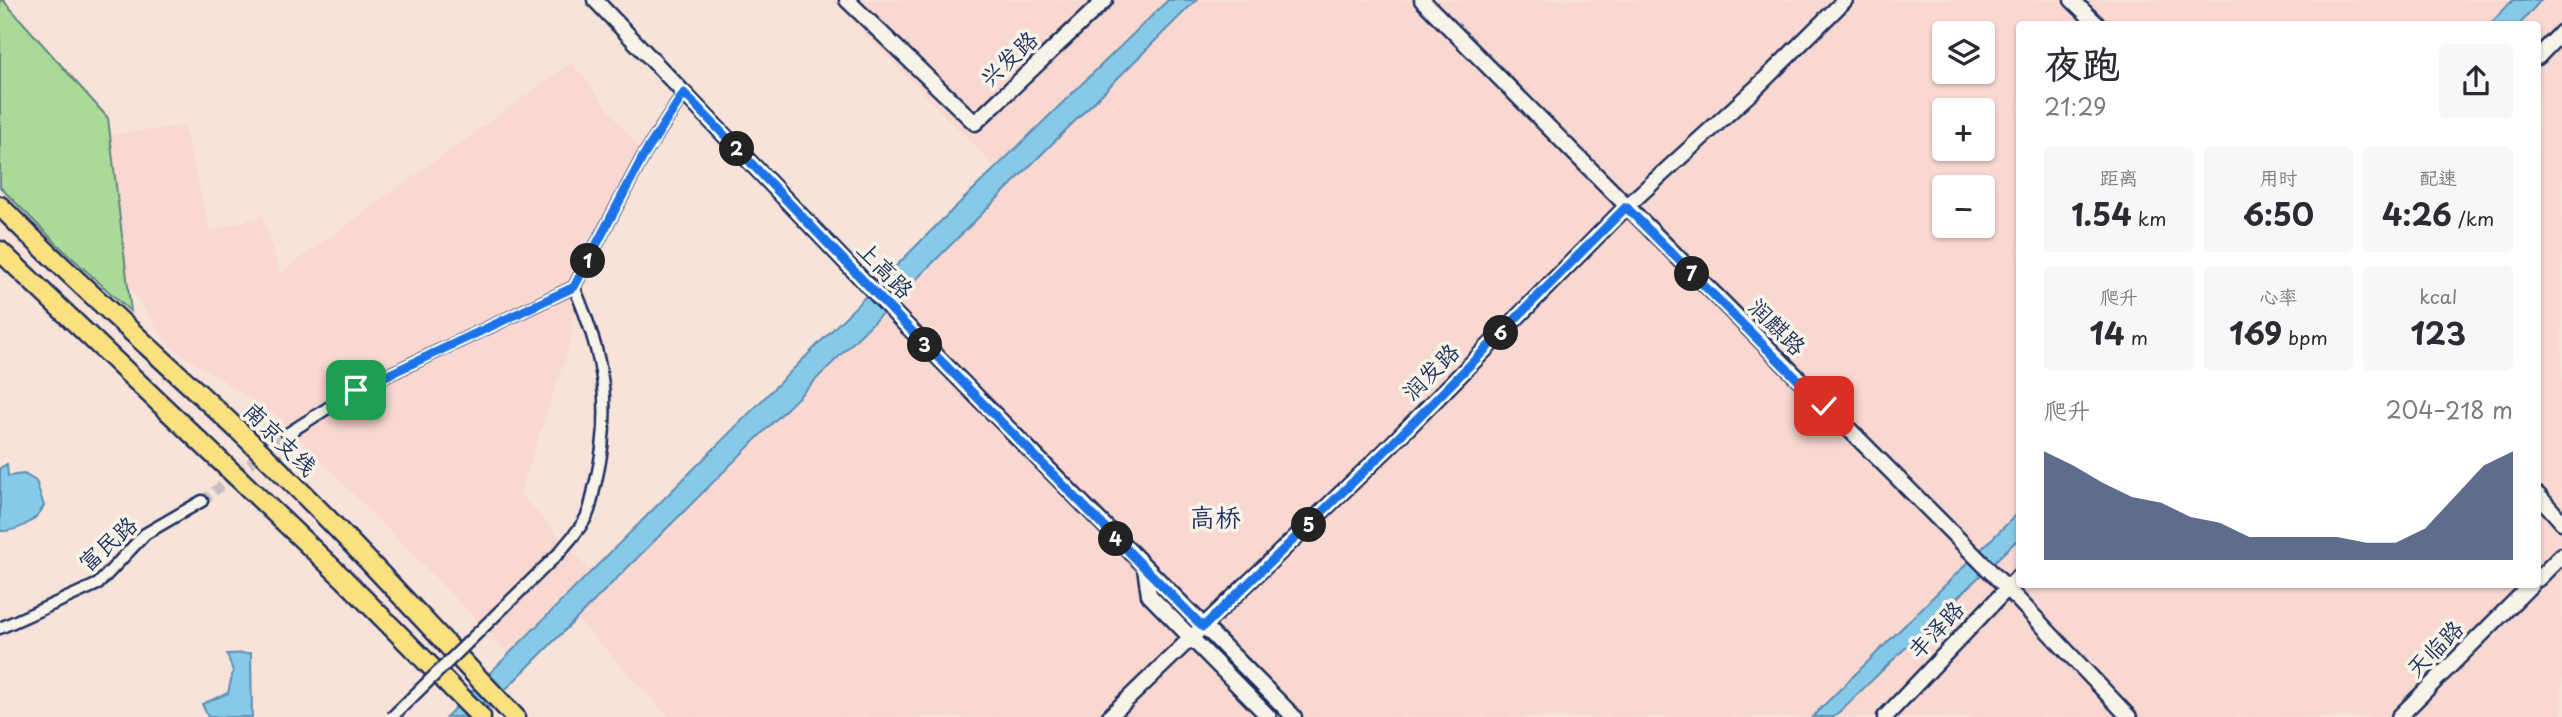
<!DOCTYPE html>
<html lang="zh">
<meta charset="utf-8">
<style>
body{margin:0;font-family:"Playpen Sans","LXGW WenKai TC",sans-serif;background:#f7f7f7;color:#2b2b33;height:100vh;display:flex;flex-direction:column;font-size:26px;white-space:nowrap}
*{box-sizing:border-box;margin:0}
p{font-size:23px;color:#7c7c81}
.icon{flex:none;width:38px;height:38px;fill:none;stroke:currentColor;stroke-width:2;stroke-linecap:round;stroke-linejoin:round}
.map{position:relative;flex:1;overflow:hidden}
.panel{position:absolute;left:2016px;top:21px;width:525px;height:567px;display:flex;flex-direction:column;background:#fff;border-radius:7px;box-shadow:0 2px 5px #0004}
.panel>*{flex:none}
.tools{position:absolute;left:1932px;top:21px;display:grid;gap:14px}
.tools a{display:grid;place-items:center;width:63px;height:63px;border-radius:7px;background:#fff;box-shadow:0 2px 5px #0004;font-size:35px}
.pin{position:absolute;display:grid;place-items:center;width:60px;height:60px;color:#fff;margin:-30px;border-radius:14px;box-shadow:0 4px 10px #0006}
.km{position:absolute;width:35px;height:35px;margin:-18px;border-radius:50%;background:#222;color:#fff;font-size:19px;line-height:35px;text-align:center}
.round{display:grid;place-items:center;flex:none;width:74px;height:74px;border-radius:7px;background:#f7f7f7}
.headline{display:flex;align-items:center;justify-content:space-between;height:119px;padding:0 28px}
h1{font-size:38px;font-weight:700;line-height:52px}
.stats{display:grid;grid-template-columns:repeat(3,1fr);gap:10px;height:119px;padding:7px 28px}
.stats div{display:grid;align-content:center;border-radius:7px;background:#f7f7f7;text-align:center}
.stats b{font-size:30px;font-weight:700}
.stats small{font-size:19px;font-weight:400}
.stats p{font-size:19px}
.chart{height:196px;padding:14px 28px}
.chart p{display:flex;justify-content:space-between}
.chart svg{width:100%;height:126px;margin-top:7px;fill:#1b2f5e;opacity:.7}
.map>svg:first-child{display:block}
.built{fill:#f9d8d2;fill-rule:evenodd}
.green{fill:#aada9a;stroke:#62847c;stroke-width:2}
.water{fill:#87cae8;stroke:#5c8cb1;stroke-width:2}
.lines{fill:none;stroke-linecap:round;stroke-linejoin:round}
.street-tunnel{stroke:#ccbfc2;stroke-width:10;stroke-dasharray:10 5;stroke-linecap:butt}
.street-casing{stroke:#1b2f5e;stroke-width:15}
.secondary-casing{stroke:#1b2f5e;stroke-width:19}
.highway-casing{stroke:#1b2f5e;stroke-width:23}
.street{stroke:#f7f3e8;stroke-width:10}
.secondary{stroke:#f7f3e8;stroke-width:14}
.highway{stroke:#fbe080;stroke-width:18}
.street-bridge-casing{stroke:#1b2f5e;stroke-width:15;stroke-linecap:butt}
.street-bridge{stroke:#f7f3e8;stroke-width:10}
.route-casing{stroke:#fff;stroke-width:14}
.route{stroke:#1a73e8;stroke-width:9}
.labels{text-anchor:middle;stroke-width:7;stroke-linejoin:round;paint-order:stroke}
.street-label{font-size:23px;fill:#1b2f5e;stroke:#f7f3e8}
.quarter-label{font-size:26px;fill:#1b2f5e;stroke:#f7f3e8}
</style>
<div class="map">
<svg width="2562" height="717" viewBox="0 0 2562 717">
<rect width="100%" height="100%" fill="#f8e3db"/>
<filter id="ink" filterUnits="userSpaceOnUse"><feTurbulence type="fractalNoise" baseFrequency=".0143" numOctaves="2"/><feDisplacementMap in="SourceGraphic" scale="14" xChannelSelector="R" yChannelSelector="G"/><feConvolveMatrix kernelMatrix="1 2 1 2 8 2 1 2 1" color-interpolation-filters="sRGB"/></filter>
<g filter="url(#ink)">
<path class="built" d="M832 0H2562V717H669L564 605 510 654 276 415 170 347 113 263 91 137 184 126 210 231 263 216 280 273 572 62 644 155 574 287 572 337 520 494 594 575 998 170ZM2020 24H2538V584H2020ZM1944 33H1983V72H1944ZM1944 110H1983V149H1944ZM1944 187H1983V226H1944Z"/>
<path class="green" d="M0 0H3L108 118 131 312 58 245 0 187Z"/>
<path class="water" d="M1168 0H1196L478 717H446L939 223Z
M2513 0H2541L2520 24H2490Z
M7 464 8 476 24 474 36 481 44 506C36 521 18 532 0 531V468Z
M2019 512V538L1834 717H1812Z
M251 653 252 717H208L202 704 228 693 233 671 227 654Z"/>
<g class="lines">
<path class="street-tunnel" d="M202 501 287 434"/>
<g class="street-casing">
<path id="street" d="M287 434 356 390 574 287 644 155 684 93
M560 552C569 540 583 527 588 513 592 503 593 491 596 481 613 408 604 356 574 287
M0 628 98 584 145 534 202 501"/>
</g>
<g class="secondary-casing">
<path id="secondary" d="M595 0 900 319 1294 717
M847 0 975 123 1105 0
M1422 0 2007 588 2129 717
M2072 0 2097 24
M2538 57 2562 32
M2538 495 2562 522
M1145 568 1149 595 1269 717
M2538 579 2562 555
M1109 717 1386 450 1626 207 1756 88 1845 0
M1885 717 2020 575
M2399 717 2532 584"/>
</g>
<g class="highway-casing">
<path id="highway" d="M0 206C77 284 160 356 239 431 335 522 424 621 515 717
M0 251 343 578 481 717"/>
</g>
<use href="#street" class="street"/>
<use href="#secondary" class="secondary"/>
<use href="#highway" class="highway"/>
<g class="street-bridge-casing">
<path id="street-bridge" d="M392 717 560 552"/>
</g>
<use href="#street-bridge" class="street-bridge"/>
</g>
</g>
<g class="lines" filter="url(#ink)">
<g class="route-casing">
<path id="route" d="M356 390 574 287 644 155 684 93 900 319 1203 627 1386 450 1626 207 1824 406"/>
</g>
<use href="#route" class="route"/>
</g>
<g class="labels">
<g class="street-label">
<text transform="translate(1009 59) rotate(-43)" y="8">兴发路</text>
<text transform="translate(885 270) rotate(46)" y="8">上高路</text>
<text transform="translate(1777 327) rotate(45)" y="8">润麒路</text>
<text transform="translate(1431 372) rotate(-45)" y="8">润发路</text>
<text transform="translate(280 439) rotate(45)" y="8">南京支线</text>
<text transform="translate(108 544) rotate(-42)" y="8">富民路</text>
<text transform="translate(1936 630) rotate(-47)" y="8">丰泽路</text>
<text transform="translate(2435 649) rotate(-45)" y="8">天临路</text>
</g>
<g class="quarter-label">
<text x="1215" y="527">高桥</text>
</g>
</g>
</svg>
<div class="tools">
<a><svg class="icon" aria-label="layers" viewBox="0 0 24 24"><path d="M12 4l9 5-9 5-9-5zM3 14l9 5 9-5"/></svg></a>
<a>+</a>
<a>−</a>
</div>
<div class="pin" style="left:356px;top:390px;background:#1e9e55"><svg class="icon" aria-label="arrive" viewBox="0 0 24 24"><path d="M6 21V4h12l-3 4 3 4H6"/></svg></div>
<div class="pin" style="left:1824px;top:406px;background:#d93025"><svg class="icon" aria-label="check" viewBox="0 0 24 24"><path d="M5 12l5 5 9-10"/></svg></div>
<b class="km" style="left:588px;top:261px">1</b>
<b class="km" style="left:737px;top:149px">2</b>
<b class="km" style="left:925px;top:345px">3</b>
<b class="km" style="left:1116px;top:539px">4</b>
<b class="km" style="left:1309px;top:525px">5</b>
<b class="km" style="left:1501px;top:333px">6</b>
<b class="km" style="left:1692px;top:274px">7</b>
<section class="panel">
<div class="headline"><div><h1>夜跑</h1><p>21:29</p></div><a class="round"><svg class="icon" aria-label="share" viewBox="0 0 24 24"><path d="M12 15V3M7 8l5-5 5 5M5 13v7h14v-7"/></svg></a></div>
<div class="stats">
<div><p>距离</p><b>1.54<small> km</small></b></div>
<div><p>用时</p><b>6:50</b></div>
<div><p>配速</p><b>4:26<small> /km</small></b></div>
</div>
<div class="stats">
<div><p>爬升</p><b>14<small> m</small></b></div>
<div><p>心率</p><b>169<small> bpm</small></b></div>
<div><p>kcal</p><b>123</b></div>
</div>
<div class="chart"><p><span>爬升</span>204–218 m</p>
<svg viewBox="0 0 160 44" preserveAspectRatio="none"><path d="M0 44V6L10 11L20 17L30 22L40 24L50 29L60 31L70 36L80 36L90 36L100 36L110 38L120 38L130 33L140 22L150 11L160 6V44z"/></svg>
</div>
</section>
</div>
